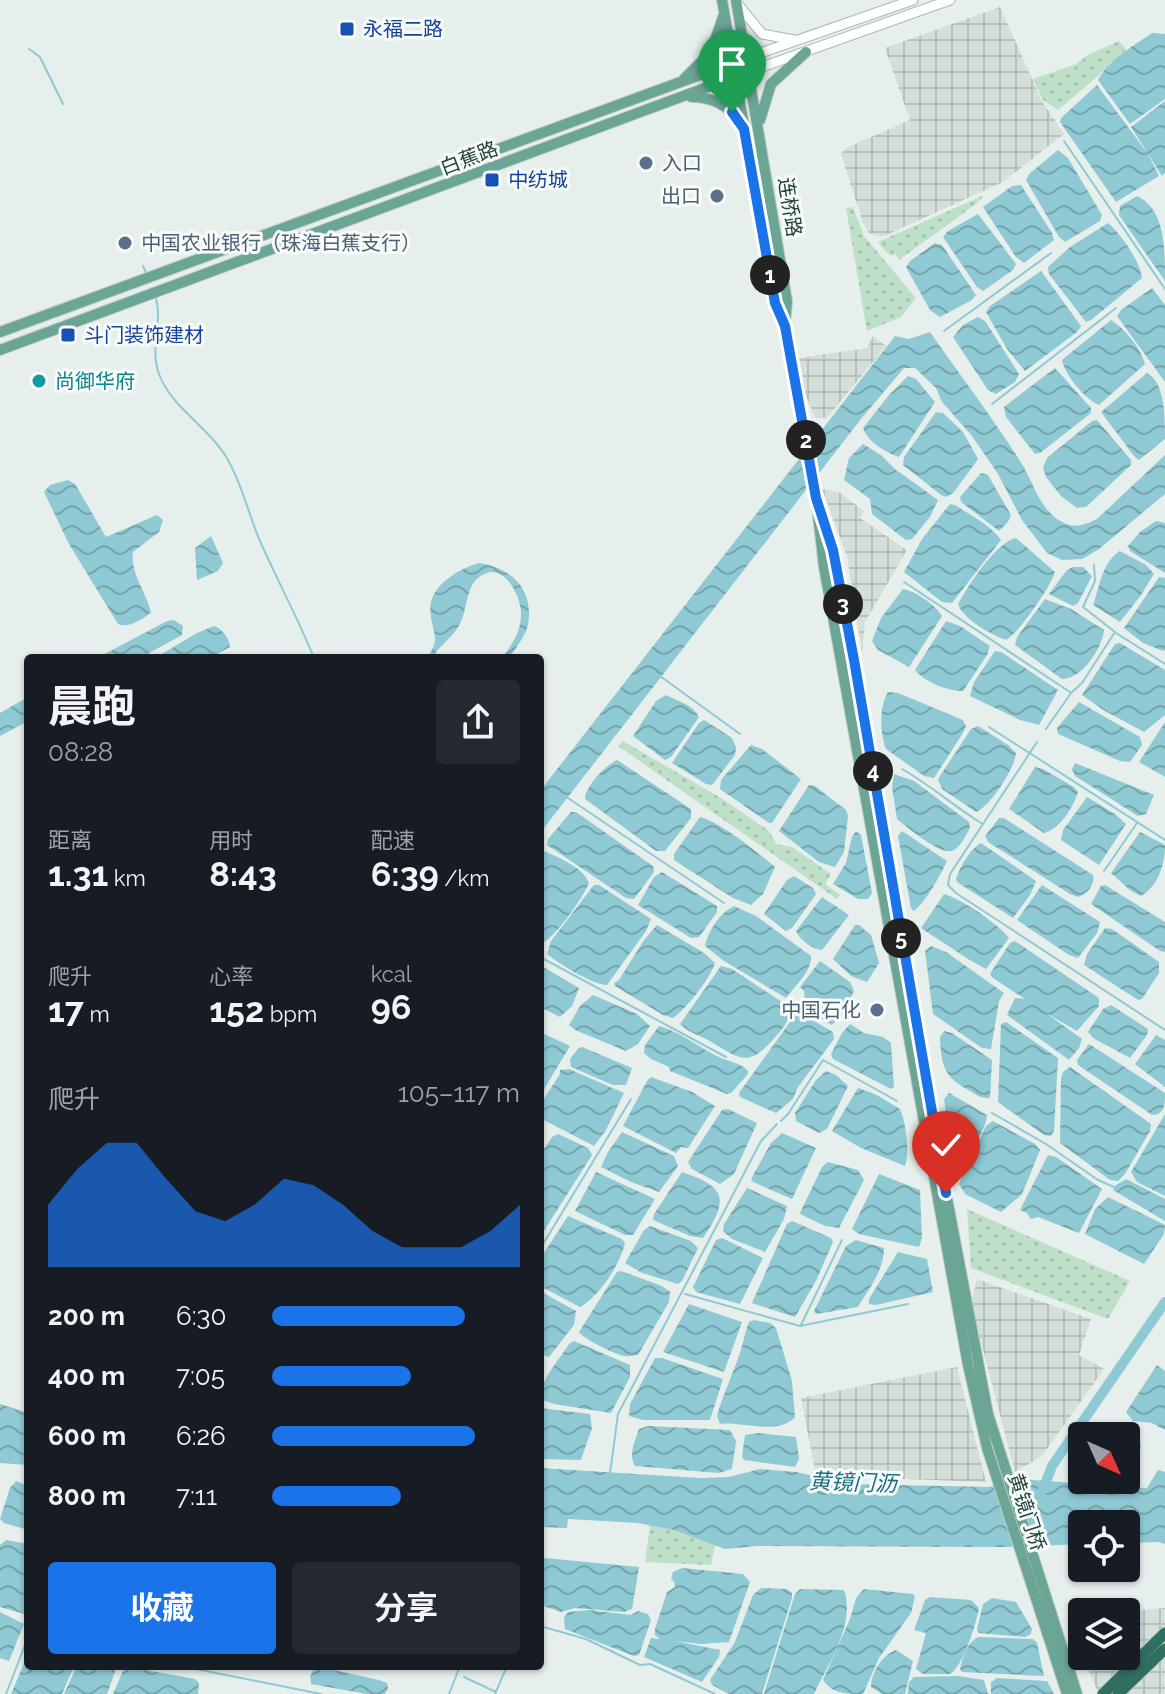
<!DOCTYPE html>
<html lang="zh">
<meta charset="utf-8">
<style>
body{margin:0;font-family:Raleway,"Noto Sans SC",sans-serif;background:#242831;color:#f1f3f6;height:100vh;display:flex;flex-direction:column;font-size:30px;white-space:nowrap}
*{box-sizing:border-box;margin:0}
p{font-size:26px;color:#9ea1a6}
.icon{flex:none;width:44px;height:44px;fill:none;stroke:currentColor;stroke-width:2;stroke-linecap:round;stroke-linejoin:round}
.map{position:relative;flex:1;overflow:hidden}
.details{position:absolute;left:24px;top:654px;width:520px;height:1016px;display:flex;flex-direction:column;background:#171b24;border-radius:8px;box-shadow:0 2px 6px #0004}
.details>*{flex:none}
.needle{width:52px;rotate:135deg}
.tools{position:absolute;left:1068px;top:1422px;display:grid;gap:16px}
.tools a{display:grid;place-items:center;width:72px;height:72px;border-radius:8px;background:#171b24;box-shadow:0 2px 6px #0004;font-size:40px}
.pin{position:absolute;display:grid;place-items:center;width:68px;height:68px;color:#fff;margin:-82px -34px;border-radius:50% 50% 50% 0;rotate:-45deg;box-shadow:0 0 8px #0007}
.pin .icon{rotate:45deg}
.km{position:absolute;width:40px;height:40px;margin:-20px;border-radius:50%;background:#222;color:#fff;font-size:22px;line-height:40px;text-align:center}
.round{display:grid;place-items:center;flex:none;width:84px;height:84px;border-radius:8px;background:#242831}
.overview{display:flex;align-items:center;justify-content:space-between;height:136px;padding:0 24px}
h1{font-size:44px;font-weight:700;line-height:60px}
.metrics{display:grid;grid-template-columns:repeat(3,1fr);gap:12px;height:136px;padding:8px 24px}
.metrics div{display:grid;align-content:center}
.metrics b{font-size:34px;font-weight:700}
.metrics small{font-size:22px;font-weight:400}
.metrics p{font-size:22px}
.chart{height:224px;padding:16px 24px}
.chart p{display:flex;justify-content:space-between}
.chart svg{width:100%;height:144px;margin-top:8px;fill:#1a73e8;opacity:.7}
.button{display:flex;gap:16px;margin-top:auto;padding:16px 24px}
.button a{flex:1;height:92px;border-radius:8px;background:#1a73e8;color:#fff;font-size:32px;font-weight:700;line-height:92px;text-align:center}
.button a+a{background:#242831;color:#f1f3f6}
ul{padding:0 24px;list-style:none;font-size:26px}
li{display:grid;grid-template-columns:128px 96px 1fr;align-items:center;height:60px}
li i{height:20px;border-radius:10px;background:#1a73e8}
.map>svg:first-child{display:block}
.industrial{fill:url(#industrial-grid)}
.garden{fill:url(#garden-dots)}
.water{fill:url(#water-waves)}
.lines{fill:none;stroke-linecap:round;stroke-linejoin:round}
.stream{stroke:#8ec9d4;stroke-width:2}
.river{stroke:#8ec9d4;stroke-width:10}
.secondary-casing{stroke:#a4bbb3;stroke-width:11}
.primary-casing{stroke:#c2cac8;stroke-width:12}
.highway-casing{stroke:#c2cac8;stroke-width:13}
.secondary{stroke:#fff;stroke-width:9}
.primary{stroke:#6aa596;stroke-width:10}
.highway{stroke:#2f6f62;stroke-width:11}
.route-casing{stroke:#fff;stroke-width:16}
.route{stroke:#1a73e8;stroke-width:10}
.transit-dot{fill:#1a4fb4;stroke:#f7fbf9;stroke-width:3}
.service-dot{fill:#5c6f8a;stroke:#f7fbf9;stroke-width:3}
.culture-dot{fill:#0f9aa8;stroke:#f7fbf9;stroke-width:3}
.labels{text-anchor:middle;stroke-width:6;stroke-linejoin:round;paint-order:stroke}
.transit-label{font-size:20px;fill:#164399;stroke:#f7fbf9;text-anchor:start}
.street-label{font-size:20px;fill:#24423a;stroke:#f7fbf9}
.service-label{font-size:20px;fill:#4e5e75;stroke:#f7fbf9;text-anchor:start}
.culture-label{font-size:20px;fill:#0d838f;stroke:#f7fbf9;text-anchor:start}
.water-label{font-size:22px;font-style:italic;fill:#1c6f80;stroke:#f7fbf9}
</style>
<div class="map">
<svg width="1165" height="1694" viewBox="0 0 1165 1694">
<defs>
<pattern id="industrial-grid" width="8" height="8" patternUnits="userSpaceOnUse" patternTransform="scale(2)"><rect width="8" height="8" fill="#d4dfda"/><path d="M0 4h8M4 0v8" fill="none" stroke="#b6c1bc"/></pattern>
<pattern id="garden-dots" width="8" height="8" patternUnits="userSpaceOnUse" patternTransform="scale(2)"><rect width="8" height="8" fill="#bfe0c8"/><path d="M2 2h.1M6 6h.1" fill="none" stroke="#a4c1ad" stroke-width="1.8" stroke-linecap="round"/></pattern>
<pattern id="water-waves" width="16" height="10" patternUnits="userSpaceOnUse" patternTransform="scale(2)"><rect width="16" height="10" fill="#8ec9d4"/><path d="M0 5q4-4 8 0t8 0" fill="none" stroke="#74a5ad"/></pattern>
</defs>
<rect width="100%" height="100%" fill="#e6efeb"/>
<path class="industrial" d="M1000 7 1042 101 1064 134 1003 182 882 237 869 233 863 223 841 154 846 148 910 120 885 48Z
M873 336 886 346 827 418H815L806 396 799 358 867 348Z
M822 489 839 492 864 511 860 518 907 550 865 622 862 652 847 556Z
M977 1279 1091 1319 1079 1355 1104 1369 1042 1456 1015 1472 975 1319 972 1299Z
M957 1367 986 1482 881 1478 815 1471 801 1398Z
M1165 1608V1694H1099L1082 1656H1126V1612H1119Z"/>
<path class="garden" d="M1119 41 1126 50C1103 72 1082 90 1058 110L1043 100 1033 79 1076 64 1088 55Z
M982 196 983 198C956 220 927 239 899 260L896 254 890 256 878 242Z
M853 207 864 236 916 298 901 317 867 331 846 208Z
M623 741 721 798 769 831 776 844 792 847 831 874 825 884 840 895 837 899 618 746Z
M967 1209 1130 1281 1108 1319 971 1268Z
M650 1525 674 1530 715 1545 711 1565 645 1562Z"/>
<path class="water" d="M1152 33 1165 34V99L1130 124 1098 80C1109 60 1133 46 1152 33Z
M1097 85 1148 154 1159 176 1116 202 1060 122 1061 118Z
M1165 101V173L1162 176 1131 127Z
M1058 150 1068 158 1102 215 1100 221 1065 242 1059 237 1026 180 1029 174Z
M1021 185 1052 233 1054 240 1024 263 1016 257 983 207 1012 186Z
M1137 196C1165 209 1165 247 1165 281L1119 215 1120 206Z
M978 214 1016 264 1013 270 983 291 977 287 943 237 948 231Z
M1108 223C1121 234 1140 261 1142 278L1091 320 1086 322 1049 274 1048 267 1070 247Z
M935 243 942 245 976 295 972 300 940 317 930 310 906 267 910 261Z
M1041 271 1081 326 1077 332 1025 371 1007 349 986 312 990 306Z
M1152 288 1165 305V382L1117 316 1121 310Z
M978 317 985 321 1019 374 1015 382 996 394 988 390 953 337 963 325Z
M1111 320C1125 329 1141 348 1145 364L1099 405C1085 399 1065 375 1062 360Z
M930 332C960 375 992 417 1020 461 1033 480 1039 510 1062 522 1074 529 1085 525 1097 519L1165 455V494L1099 549 1082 559 1062 560 1047 553 1022 520 998 474 972 436 942 402 936 388 915 368H904L861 419 540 833V791L895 336 909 339Z
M1055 368 1091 408V413L1040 453 1035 454 1006 417 1004 407Z
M1147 373C1165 382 1165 417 1165 439L1139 460 1134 456 1101 412Z
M908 376 916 379 935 402 899 457C885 452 868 442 863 428L889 395Z
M936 412 943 413 963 432 978 459 954 492 947 497 941 495 903 465 904 457Z
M1097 420 1131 460V465L1086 507 1077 508 1061 496 1046 477 1043 467 1047 458 1092 421Z
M863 444 881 455 895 469 938 500 930 517 912 539 906 540 872 514 870 499 844 480 849 458Z
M981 473 988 475 1011 515 1008 522 999 531 961 502 960 497Z
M68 480 75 484 106 537 157 515 163 520 159 532 133 552C130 573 146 592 151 612 144 619 128 629 118 624L69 544 44 492 50 485Z
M950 504 955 505C970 515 992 526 1001 540L952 603 942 602 904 572 922 539Z
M1156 521 1165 523V573L1130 551 1128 546 1140 532Z
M211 536 223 563 218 571 197 580 195 548Z
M1016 538 1055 572C1051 586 1019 633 1006 640 990 634 964 620 958 604 967 587 997 541 1016 538Z
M1120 551 1146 565 1154 574 1141 595 1120 622 1093 605C1100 586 1102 562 1120 551Z
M479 563C512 568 534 589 528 625 525 636 516 648 509 658H502C512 645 522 630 521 612 520 593 501 558 478 578 466 588 467 610 460 624 453 637 440 645 432 658H427C430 653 435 646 435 640 435 628 428 615 431 602 436 582 461 568 479 563Z
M1073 567H1083L1092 576 1078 603 1073 606 1049 594 1067 570Z
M1159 577 1165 578V650L1163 651 1143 643 1124 628Z
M903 589C915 591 936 605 942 616L909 667 878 650 872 641 881 618Z
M1045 599 1071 609 1104 630C1102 649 1082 679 1062 679L1015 645 1017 637Z
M174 620 183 626 182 635 140 658H97L167 621Z
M946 621 960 626 990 646 987 655 963 691C947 691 925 682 915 670Z
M214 626C222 628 230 640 230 647L209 658H155L197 633Z
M1120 643 1165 670V715L1144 732 1105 711 1082 695 1115 644Z
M995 651 1001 652 1058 690 1039 725 1020 720 970 696 974 682Z
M888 692 898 693 963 720 966 726 963 733 934 778 924 776 886 749C880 734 879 706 888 692Z
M666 695C678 701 693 705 699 717L671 757 665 760 633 736 656 701Z
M28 697V721L0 736V713Z
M1079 702 1140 737 1142 745 1130 762 1120 761 1058 734 1057 728Z
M704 720 732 738 736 747 735 755 712 785 706 784 672 763 699 723Z
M1165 722V777L1139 762Z
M978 726 1008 745 1016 753C1015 768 990 807 976 812L942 789 938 779 971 729Z
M751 745 762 749 801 779 772 823H769L720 789 721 780Z
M617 760 691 809V818L665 851H656L585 799C586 785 605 766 617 760Z
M1075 763 1154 795 1146 814 1138 816 1075 776 1072 769Z
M1035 767 1043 769 1074 787 1078 792C1073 808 1060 829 1044 833L1009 809Z
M894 774 914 781 969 822 970 828C966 835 961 846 954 850 943 858 907 827 897 819L892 787Z
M809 785 815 786 846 810 848 816 844 852 835 867 819 862 779 831Z
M1087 797 1115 814 1126 824 1099 865 1061 840 1063 830Z
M571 812H576L653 866 654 872 634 899 626 898 547 845 548 839Z
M700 817C721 822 758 853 775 867L763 894 751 905 733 898 674 860V854Z
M999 818H1004L1093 875C1096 884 1086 895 1078 897L1070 894 988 842 985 836Z
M856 831 861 835 872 893 868 899H858L833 884 846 863 852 837Z
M902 831 947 861C941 874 926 902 914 911L911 908 898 836Z
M1140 832 1165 845C1165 865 1158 886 1141 896L1131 891 1111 873Z
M981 843 1036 881 1030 895 1013 918 957 882 956 878C961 866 969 850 981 843Z
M540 849C556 857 583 866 589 883 583 898 554 939 540 945Z
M662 872 717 906V912L699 937 691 938 638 905 654 877Z
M794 876 813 888 816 894 792 928 786 931 764 914 787 880Z
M594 885H599L651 919 646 931 607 985C593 985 559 964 547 954L551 941Z
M1042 885 1100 922 1097 933 1078 958 1069 955 1017 920Z
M1105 885 1165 922V952L1160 951 1091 904 1101 886Z
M944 894C962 899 997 923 1009 938L986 969 968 959 921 928Z
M822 897 849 915 822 950C812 949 800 940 796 931Z
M734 906 756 916 811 956C812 971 795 986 786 998L724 961 705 946C708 931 720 913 734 906Z
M657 925 704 953 715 963C710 979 686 1009 673 1018L663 1015 615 986 614 983 619 980 644 940Z
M855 925H859L871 935 879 963 867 982 851 976 833 959Z
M1105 928 1112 929 1159 962V973L1142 999 1138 1000 1084 965 1087 954Z
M1015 941 1099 998V1006L1077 1031 1046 1013 1082 1039 1079 1048 1069 1060 1007 1015 1015 998 1025 999 993 978 990 974 1010 943Z
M931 946 946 952 1004 993 999 1001 991 1049 982 1048 933 1014 925 951Z
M820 961 850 982 854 991 843 1014 832 1025 806 1011 804 991 800 987Z
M540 965 579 988 572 1006 560 1017 540 1007Z
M721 966 732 969 791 1008C791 1018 784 1027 777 1035 748 1069 742 1060 708 1040 698 1035 688 1032 680 1024Z
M593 995 637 1014 650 1026 638 1044 626 1051 575 1030 569 1025 580 1006Z
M1111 1005 1148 1029 1147 1035 1130 1058 1093 1038 1088 1032 1103 1009Z
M800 1013 833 1032 834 1039 798 1087 793 1099 776 1113 740 1097 739 1093 795 1015Z
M1006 1022 1058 1058 1054 1131 1051 1136 1044 1135 998 1102 1001 1024Z
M850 1024 864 1033 883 1037 891 1043 894 1087 891 1089 833 1059 831 1054 842 1033Z
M659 1026C681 1032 698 1047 719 1057 729 1062 740 1062 748 1071V1074L732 1092 727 1094 670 1071 669 1067 651 1059 644 1053 645 1045Z
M944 1031 952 1033 992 1060 990 1098C980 1099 974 1093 965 1088 943 1076 941 1062 940 1037Z
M540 1032 570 1046 540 1096Z
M1156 1035 1165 1040V1087L1135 1064Z
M1089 1044 1165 1093C1165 1104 1165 1115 1152 1115L1078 1065 1077 1060Z
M582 1047 632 1068 626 1085H613L571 1067 570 1059 578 1049Z
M1070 1067 1151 1124 1150 1131 1125 1174 1118 1181 1110 1180 1060 1143 1061 1079 1063 1072Z
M569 1069 624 1093 606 1130 594 1146 540 1118V1105L560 1074V1070Z
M826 1071 836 1075 848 1086 827 1129 819 1133 796 1121 795 1113 816 1080Z
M651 1077 692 1092 715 1106 688 1148 681 1147 676 1153 623 1126 647 1081Z
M858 1088 875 1094 900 1109C906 1124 910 1151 905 1166L861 1148 832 1131Z
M949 1093 987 1115C986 1128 974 1149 964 1156L955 1153 951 1147 944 1099Z
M728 1109 757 1123 734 1174 720 1184 692 1169 688 1162 722 1110Z
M1165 1114V1196L1137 1182 1131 1172Z
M993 1121 1035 1144 1040 1150 1022 1194 1001 1212 965 1194 959 1184 986 1126Z
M622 1132 674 1156 678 1166 659 1192 631 1182 601 1167 608 1152Z
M782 1133 816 1148 792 1199 753 1182 751 1179 771 1143Z
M558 1134 588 1148 592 1155 540 1237V1155L552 1137Z
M1048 1155 1056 1157 1102 1189 1079 1233 1038 1217 1031 1219 1027 1213 1020 1210Z
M828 1162 858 1170 864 1180 839 1228 825 1226 798 1213H800L822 1167Z
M596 1172 655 1199 633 1235H625L575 1211Z
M682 1172C727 1187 729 1200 703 1238L690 1236 653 1220 654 1214Z
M879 1174 920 1190 922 1238 919 1247 859 1234 852 1229Z
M1126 1179 1165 1199V1221L1113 1190 1116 1185Z
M747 1188 787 1206 784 1219 765 1252 732 1239 723 1231 724 1224Z
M1108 1197 1165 1225 1164 1234 1144 1264 1085 1234 1095 1209Z
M568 1216 622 1239 625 1243C620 1264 600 1296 580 1307L540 1286V1259Z
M792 1221 831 1238 833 1242 816 1281 795 1317 752 1303 787 1224Z
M650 1226 691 1241 698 1248 682 1281 678 1284 642 1273 625 1263 644 1230Z
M722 1238 763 1258 740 1304 696 1292 693 1287 716 1240Z
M856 1240 884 1248C884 1270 869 1289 858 1307L816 1314 814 1311 846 1246Z
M898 1252 927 1259 933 1292 876 1305 869 1304V1299Z
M621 1271 662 1286 670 1292 669 1302 638 1355C634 1355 630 1357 625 1356 615 1355 584 1339 579 1332L617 1272Z
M540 1291 576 1311 574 1325 549 1357 540 1354Z
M689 1304 742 1322 724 1372 663 1352Z
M754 1320 770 1323 776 1328 792 1381 795 1417C778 1436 742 1421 720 1424L717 1416C723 1394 733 1374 740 1353 743 1344 745 1332 749 1322Z
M574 1341 630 1365V1377L611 1413 554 1404 540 1399C540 1380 559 1360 569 1344Z
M655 1358H662L723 1379 710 1420H643L629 1416 630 1404Z
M1157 1365 1165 1371V1430L1152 1423 1133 1421 1126 1412Z
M0 1404 28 1413V1465L0 1463Z
M540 1408 590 1414 592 1428 581 1460 540 1459Z
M648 1426 730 1430 736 1441 732 1469 719 1473 635 1466C628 1455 635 1441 639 1429Z
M1094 1426 1121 1431 1139 1440 1141 1445 1138 1465 1130 1477 1126 1476V1436H1086Z
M758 1433 796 1437 799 1459 795 1467 744 1460 742 1456 745 1435Z
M540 1468 700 1478 729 1477 760 1469 796 1472 850 1484 989 1487 1019 1479 1147 1488 1158 1470 1165 1472V1544L1158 1542 1126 1543V1524H1082V1544L1007 1547 758 1546 725 1549 674 1530 638 1523 568 1519 567 1528 540 1527Z
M16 1481 28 1486V1530L4 1523 0 1519 10 1488Z
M6 1540 28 1544V1615L0 1607V1545Z
M545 1558 639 1567 632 1609 624 1612 575 1608 561 1612 540 1605V1559Z
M682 1568 743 1574 750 1582 729 1642 701 1644 675 1641 720 1650 719 1657 702 1682 644 1657 651 1638 660 1639 655 1635V1629L667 1592 675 1587 674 1581 671 1580 673 1572Z
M761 1588 787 1589 792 1593V1598L762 1694H729L712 1685 710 1680 735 1642 753 1595Z
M800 1589 844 1590C856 1624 828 1664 814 1694H764L795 1594Z
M864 1589 913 1594 915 1597 911 1613 879 1658 863 1694C847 1694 832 1694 823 1680L850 1619 856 1598Z
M930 1597 971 1600 979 1608C976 1624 963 1667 950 1674H923L916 1669 926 1633 914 1630 925 1600Z
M992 1598 1016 1602 1032 1629 1031 1634 1025 1637 979 1633 977 1629 983 1604Z
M589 1610 631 1615 638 1611 648 1614 651 1620 639 1655 634 1656 565 1629 564 1617 568 1612Z
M0 1612 24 1624 9 1661 0 1658Z
M978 1637 1033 1639 1037 1643 1044 1676 962 1672 960 1669C963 1656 967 1643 978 1637Z
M896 1650 913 1661 905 1694H882L871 1687C871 1673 882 1655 896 1650Z
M28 1654V1666H74L62 1694H11Z
M77 1666H117L107 1694H64Z
M316 1666 379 1680 387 1683 388 1688 385 1694H367L311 1684 310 1676Z
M130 1667 195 1679 199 1683 198 1694H113L123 1671Z
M958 1676 984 1680 988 1694H908L909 1682 914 1677Z
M997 1678 1047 1681 1054 1694H991V1682Z"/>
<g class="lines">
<path class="stream" d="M29 49 40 57 63 104
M1064 141 1165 289
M143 266 147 275
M155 296C164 320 149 347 159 374 171 407 207 426 225 455 241 481 248 513 260 541 277 580 298 618 314 658
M944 331 1051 253
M992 404 1116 308
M904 582 1070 692
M1116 633 1165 664
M660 676 740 734
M989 727 1165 840
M1046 729 1071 693 1082 683 1115 632 1083 607 1095 581 1094 565
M1037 742 950 874 948 885 956 893 1165 1030
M902 769C930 785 954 806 981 823
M565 796 724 903
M1104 871 1137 823
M540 957 726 1057
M992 1113 1046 1144 1098 1180 1114 1187
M781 1121 788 1114 823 1060 897 1101
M540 1249 631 1099
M685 1294 800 1326 908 1304
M801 1325 842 1240
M610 1473 618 1414 761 1141 777 1124
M540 1626 586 1639 640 1665 650 1664 715 1694
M181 1666 321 1694
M464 1677 496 1692
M6 1694 28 1637
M449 1694 460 1666
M495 1694 507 1666"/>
<path class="river" d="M1043 1490 1052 1466 1165 1302"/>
<g class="secondary-casing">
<path id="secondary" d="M737 3 762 34 794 40
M746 58 913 0
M748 72 950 0"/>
</g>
<g class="primary-casing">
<path id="primary" d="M722 0 775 303 785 326 816 498 824 567 968 1365 987 1448 1067 1694
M736 0 787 301 785 324
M684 79 711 52 723 17
M691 97C713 97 728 105 741 123
M760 120 771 84 806 52
M0 332 746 58
M0 350 748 72
M823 519 833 550 854 660 947 1198 988 1414 1077 1694"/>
</g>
<g class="highway-casing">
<path id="highway" d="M1103 1694 1165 1633
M1118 1694 1165 1649"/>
</g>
<use href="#secondary" class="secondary"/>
<use href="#primary" class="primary"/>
<use href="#highway" class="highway"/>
</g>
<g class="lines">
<g class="route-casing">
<path id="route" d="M732 112 744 129 775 303 785 326 816 498 833 550 854 660 946 1193"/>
</g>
<use href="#route" class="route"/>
</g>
<g class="transit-dot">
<rect x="339" y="21" width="16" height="16" rx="4"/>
<rect x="484" y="172" width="16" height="16" rx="4"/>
<rect x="60" y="327" width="16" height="16" rx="4"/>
</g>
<g class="service-dot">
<circle cx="646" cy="163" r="8"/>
<circle cx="717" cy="196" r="8"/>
<circle cx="125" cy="243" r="8"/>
<circle cx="877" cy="1010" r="8"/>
</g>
<circle class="culture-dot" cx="39" cy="381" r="8"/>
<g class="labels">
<g class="transit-label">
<text x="363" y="36">永福二路</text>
<text x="508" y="187">中纺城</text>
<text x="84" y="342">斗门装饰建材</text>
</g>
<g class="street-label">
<text transform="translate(469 158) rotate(-21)" y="7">白蕉路</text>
<text transform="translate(790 207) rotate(81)" y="7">连桥路</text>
<text transform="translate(1027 1512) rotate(72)" y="7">黄镜门桥</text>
</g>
<g class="service-label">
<text x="662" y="170">入口</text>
<text x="701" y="203" text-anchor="end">出口</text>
<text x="141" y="250">中国农业银行（珠海白蕉支行）</text>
<text x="861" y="1017" text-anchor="end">中国石化</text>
</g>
<g class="culture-label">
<text x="55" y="388">尚御华府</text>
</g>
<g class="water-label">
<text transform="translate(853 1482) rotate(2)" y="8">黄镜门沥</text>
</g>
</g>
</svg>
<div class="tools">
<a><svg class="needle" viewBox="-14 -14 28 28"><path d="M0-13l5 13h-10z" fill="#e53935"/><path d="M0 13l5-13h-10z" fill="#9ea1a6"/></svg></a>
<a><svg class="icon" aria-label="locate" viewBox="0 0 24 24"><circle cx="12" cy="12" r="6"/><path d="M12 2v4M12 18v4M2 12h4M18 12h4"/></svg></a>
<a><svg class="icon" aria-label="layers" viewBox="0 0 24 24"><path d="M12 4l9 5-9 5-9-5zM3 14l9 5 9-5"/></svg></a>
</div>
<div class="pin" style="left:732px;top:112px;background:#1e9e55"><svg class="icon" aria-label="arrive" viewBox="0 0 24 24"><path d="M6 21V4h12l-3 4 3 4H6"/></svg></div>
<div class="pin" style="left:946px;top:1193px;background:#d93025"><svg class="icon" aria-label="check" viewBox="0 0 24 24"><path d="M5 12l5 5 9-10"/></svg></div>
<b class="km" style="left:770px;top:275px">1</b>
<b class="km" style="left:806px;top:440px">2</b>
<b class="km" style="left:843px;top:604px">3</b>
<b class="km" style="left:873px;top:771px">4</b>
<b class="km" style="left:901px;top:938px">5</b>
<section class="details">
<div class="overview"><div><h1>晨跑</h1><p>08:28</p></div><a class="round"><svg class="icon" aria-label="share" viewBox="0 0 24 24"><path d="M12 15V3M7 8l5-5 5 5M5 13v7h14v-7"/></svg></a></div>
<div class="metrics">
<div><p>距离</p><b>1.31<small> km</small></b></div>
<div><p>用时</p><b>8:43</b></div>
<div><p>配速</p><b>6:39<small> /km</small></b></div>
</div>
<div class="metrics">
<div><p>爬升</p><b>17<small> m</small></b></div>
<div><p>心率</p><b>152<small> bpm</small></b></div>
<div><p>kcal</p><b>96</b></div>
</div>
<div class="chart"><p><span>爬升</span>105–117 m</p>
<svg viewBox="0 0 160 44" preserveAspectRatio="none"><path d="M0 44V25L10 14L20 6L30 6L40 17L50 27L60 30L70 25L80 17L90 19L100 25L110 33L120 38L130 38L140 38L150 33L160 25V44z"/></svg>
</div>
<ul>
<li><b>200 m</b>6:30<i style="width:78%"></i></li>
<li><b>400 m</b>7:05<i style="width:56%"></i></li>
<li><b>600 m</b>6:26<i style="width:82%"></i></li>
<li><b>800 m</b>7:11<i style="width:52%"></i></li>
</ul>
<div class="button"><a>收藏</a><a>分享</a></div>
</section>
</div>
